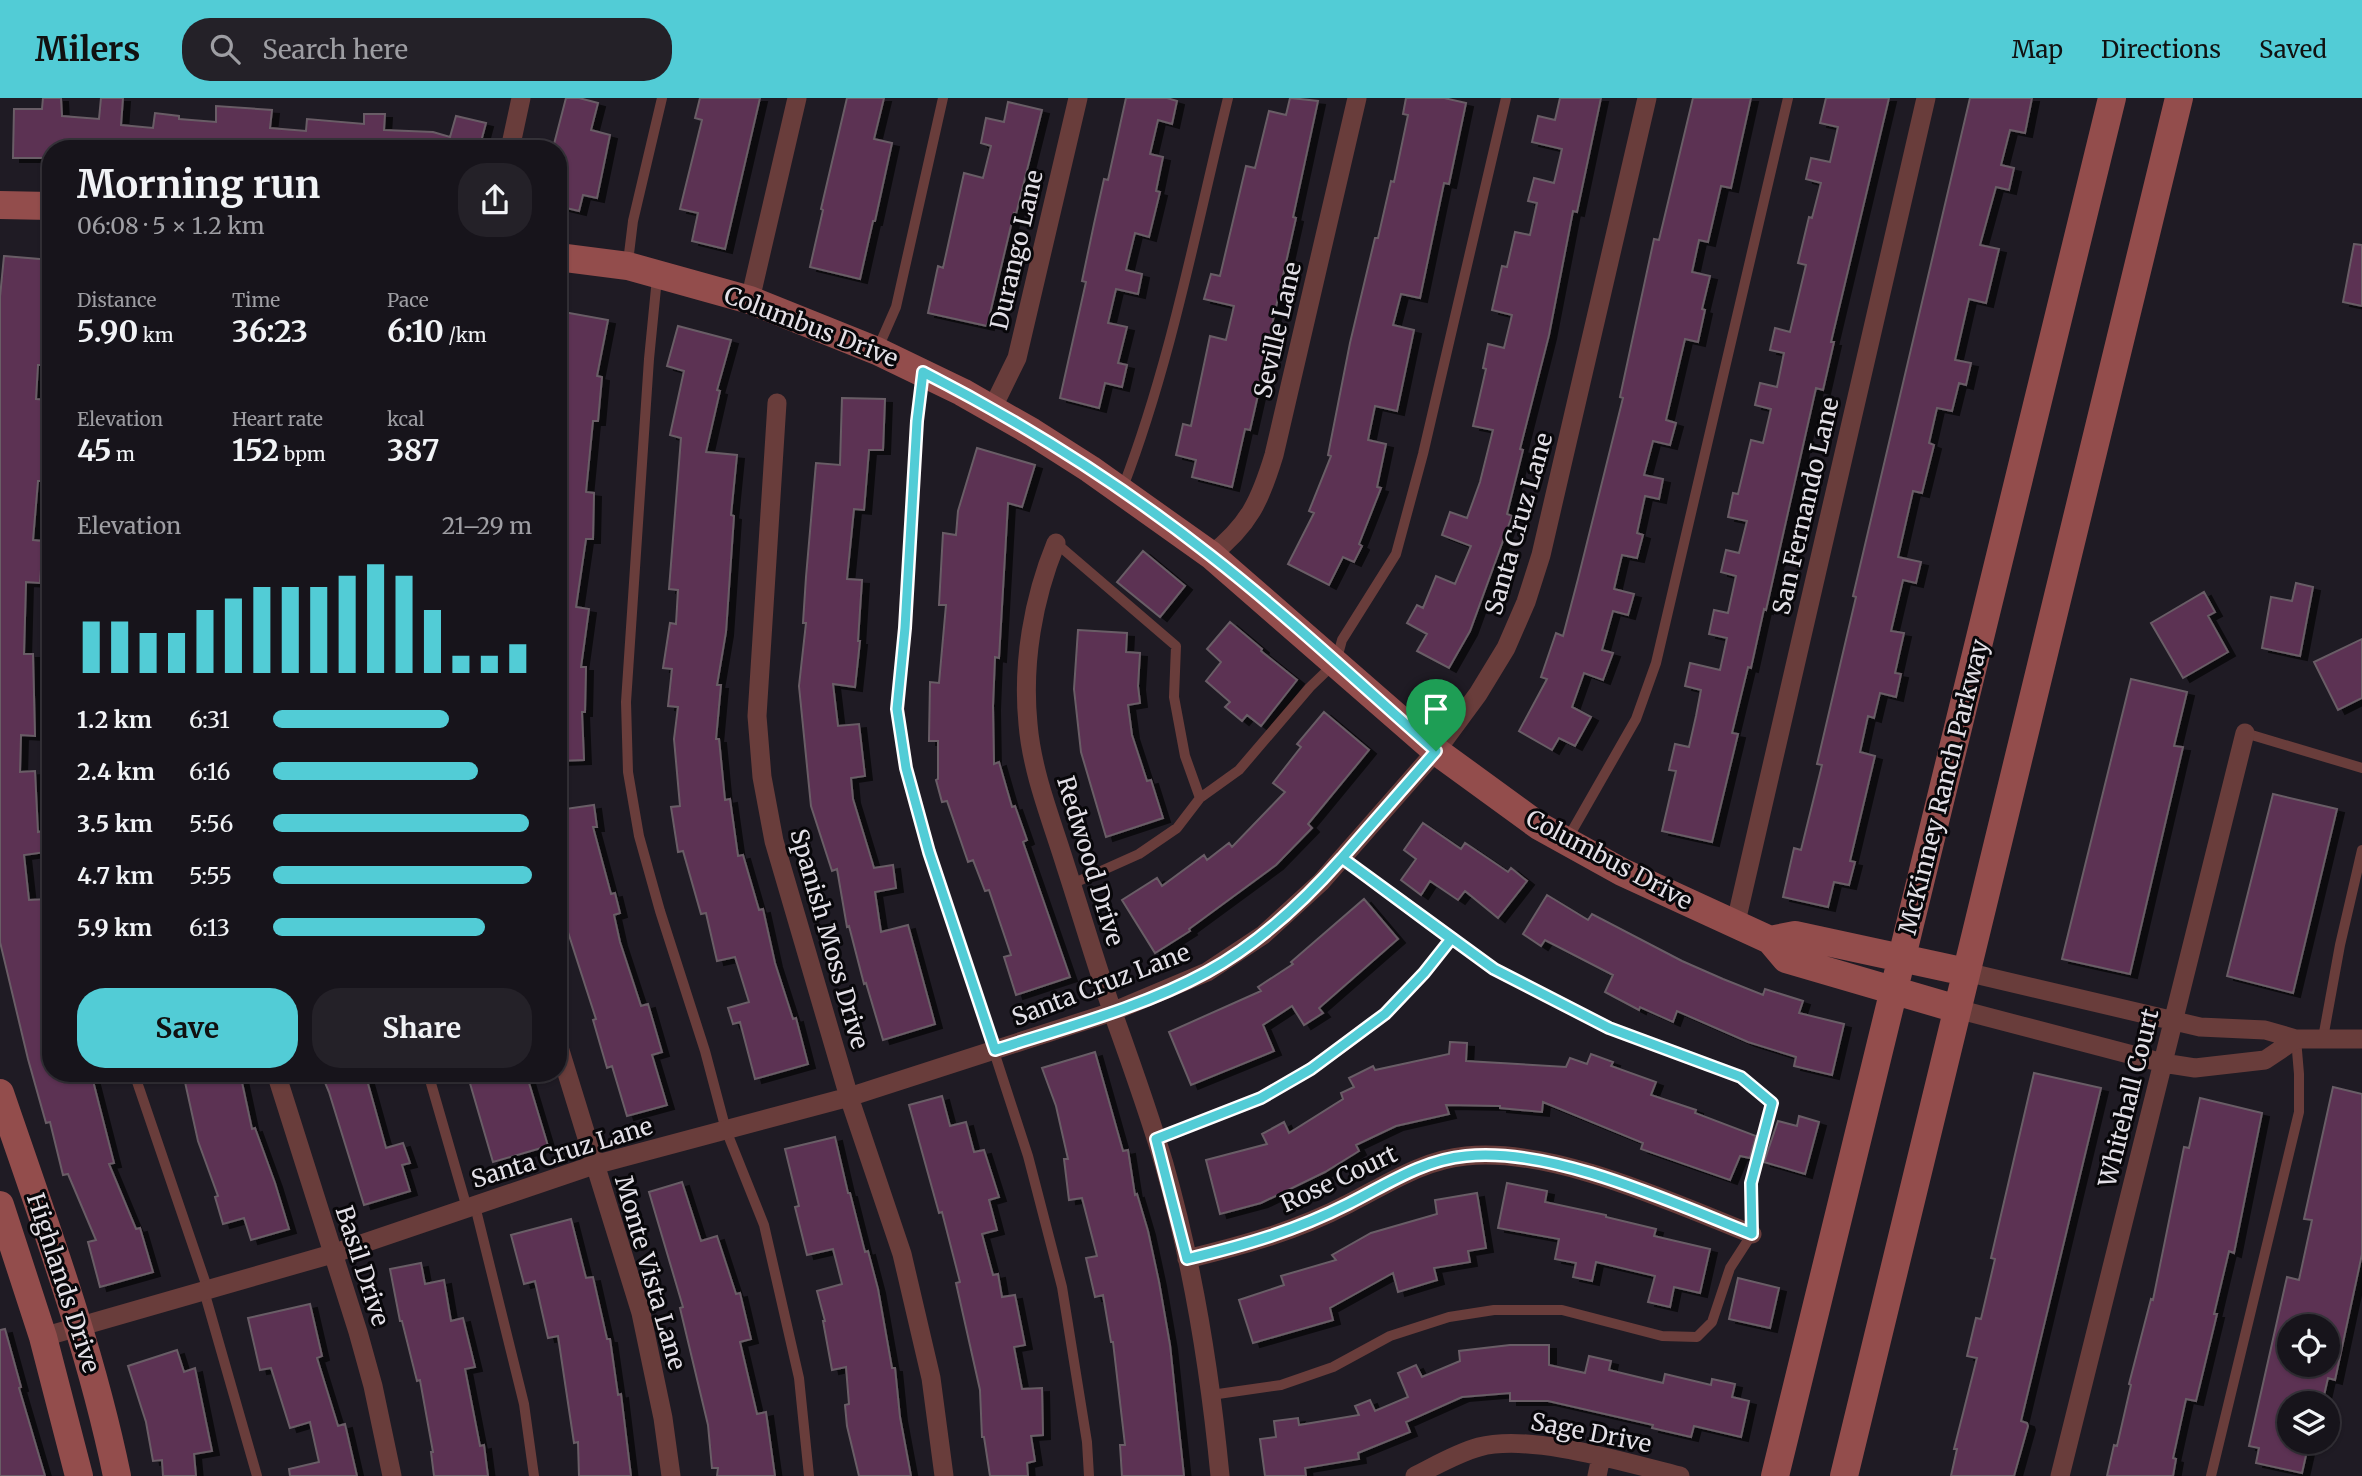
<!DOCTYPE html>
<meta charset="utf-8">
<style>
body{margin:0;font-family:Merriweather,serif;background:#242128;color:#f1f3f6;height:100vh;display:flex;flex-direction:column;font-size:26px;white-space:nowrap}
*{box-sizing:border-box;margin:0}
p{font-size:23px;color:#9e9ea3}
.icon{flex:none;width:38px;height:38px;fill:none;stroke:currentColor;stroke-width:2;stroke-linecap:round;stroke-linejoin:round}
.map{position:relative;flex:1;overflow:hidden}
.drawer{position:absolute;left:42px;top:42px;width:525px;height:942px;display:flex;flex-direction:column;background:#17141b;border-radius:28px;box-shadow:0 2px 5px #0004,0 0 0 2px #36333a}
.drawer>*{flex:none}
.controls{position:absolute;left:2277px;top:1216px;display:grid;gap:14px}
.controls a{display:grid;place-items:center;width:63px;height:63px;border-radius:50%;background:#17141b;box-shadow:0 2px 5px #0004,0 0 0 2px #36333a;font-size:35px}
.pin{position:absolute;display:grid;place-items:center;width:60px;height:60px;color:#fff;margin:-72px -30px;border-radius:50% 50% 50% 0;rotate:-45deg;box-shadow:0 0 7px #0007}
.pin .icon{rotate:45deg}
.round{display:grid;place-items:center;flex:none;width:74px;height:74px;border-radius:28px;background:#242128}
.headline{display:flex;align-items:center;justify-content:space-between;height:119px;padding:0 35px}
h1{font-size:38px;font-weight:700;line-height:52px}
.stats{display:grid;grid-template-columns:repeat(3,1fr);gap:10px;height:119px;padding:7px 35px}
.stats div{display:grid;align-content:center}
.stats b{font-size:30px;font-weight:700}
.stats small{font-size:19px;font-weight:400}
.stats p{font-size:19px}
.chart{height:196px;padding:14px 35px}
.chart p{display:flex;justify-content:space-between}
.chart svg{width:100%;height:126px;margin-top:7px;stroke:#52ccd6;stroke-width:6}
.cta{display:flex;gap:14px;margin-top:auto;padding:14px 35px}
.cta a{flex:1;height:80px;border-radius:28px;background:#52ccd6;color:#111;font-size:28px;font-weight:700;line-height:80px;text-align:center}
.cta a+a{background:#242128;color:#f1f3f6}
ul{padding:0 35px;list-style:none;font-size:23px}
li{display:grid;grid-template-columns:112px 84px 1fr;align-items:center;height:52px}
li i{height:18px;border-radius:9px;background:#52ccd6}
header{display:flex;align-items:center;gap:42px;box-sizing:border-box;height:98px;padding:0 35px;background:#52ccd6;color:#111}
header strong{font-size:33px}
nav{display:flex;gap:38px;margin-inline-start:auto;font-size:24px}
.search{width:490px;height:63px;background:#242128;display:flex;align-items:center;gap:18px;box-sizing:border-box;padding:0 24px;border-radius:28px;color:#9e9ea3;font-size:26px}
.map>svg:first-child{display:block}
.building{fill:#5b3052;stroke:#695d66;stroke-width:2;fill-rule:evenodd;filter:url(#shadow)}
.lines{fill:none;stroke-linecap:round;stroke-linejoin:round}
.lane{stroke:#693d3b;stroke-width:10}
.street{stroke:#693d3b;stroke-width:19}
.secondary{stroke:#934d4c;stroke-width:28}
.route-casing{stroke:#fff;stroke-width:14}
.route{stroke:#52ccd6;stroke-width:9}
.labels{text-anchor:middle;stroke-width:6;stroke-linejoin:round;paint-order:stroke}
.street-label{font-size:24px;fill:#e3e0e7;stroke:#08070a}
</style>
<header>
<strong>Milers</strong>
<div class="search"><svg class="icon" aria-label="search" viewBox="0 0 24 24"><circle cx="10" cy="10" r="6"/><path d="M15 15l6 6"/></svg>Search here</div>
<nav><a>Map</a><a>Directions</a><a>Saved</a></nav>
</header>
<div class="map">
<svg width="2362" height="1378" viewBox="0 0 2362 1378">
<defs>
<filter id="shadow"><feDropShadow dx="7" dy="4" stdDeviation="0" flood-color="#0009"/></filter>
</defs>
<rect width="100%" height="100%" fill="#1f1b24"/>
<path class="building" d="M43 0H61L62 18 99 21 101 0H123L121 27 153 30 155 15 179 18V21L216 24V8L272 12 270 30 306 33 307 21 364 26V16H385L384 32 433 34 450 39 456 18 486 25 479 51H51V60H13L14 11H42Z
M566 0H579L598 5 591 32 610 37 597 100 583 97 579 113 558 108V51L553 50Z
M700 0H760L725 151 692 143 698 115 680 111 702 22 695 20Z
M847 0H884L874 41 892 45 875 123H873L860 181 810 169 823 112 821 111Z
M1126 0H1167L1177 3 1172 26 1158 22 1150 56 1163 59 1156 93 1160 94 1149 139 1135 135 1126 172 1142 176 1138 196 1116 191 1108 225 1127 229 1118 265 1127 267 1122 289 1105 285 1099 310 1060 300 1086 184 1082 183 1094 126 1104 81 1108 82Z
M1290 0 1318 3 1293 119 1296 120 1271 231H1273L1250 332 1245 331 1232 389 1192 379 1196 362 1176 357 1183 326 1191 328 1210 238 1226 242 1234 208 1204 201 1211 176 1220 178 1246 68 1255 70 1269 13 1286 17Z
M1406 0H1444L1466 5 1449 86 1444 85 1420 200 1401 196 1393 227 1414 232 1397 313 1375 308 1368 342 1386 346 1377 389 1381 390 1359 446 1362 448 1354 464 1343 459 1329 487 1288 466 1314 415 1309 413 1331 358 1328 357 1350 245 1375 140H1378L1391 83 1394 84 1408 17 1403 16Z
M1560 0H1601L1577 114 1573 113 1549 237 1520 351 1523 352 1507 416 1512 418 1470 533 1449 570 1417 553 1427 536 1407 525 1417 507 1423 510 1436 478 1455 486 1471 448 1442 437 1450 414 1467 420 1480 384 1493 332 1473 328 1486 271 1483 270 1488 246 1504 250 1512 217 1492 212 1502 168 1507 169 1515 134 1530 137 1537 105 1528 103 1534 80 1554 85 1562 51 1532 44 1538 18 1555 22Z
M1693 0H1751L1731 90 1721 88 1708 144 1699 142 1692 174 1710 178 1702 211 1705 212 1698 244 1685 241 1666 322 1676 325 1670 347 1653 343 1644 377 1663 381 1659 401 1645 398 1637 435 1643 437 1637 460 1622 457 1614 491 1634 496 1628 517 1613 513 1602 552 1613 555 1603 582 1584 575 1572 609 1591 619 1575 648 1559 640 1552 652 1519 633 1547 581 1541 579 1556 535 1563 538 1578 481 1623 300 1620 299 1654 141 1659 142Z
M1826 0H1889L1831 244H1834L1823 292 1816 290 1766 512 1764 511 1751 570 1748 569 1732 635 1738 636 1712 744 1662 733 1676 673 1669 672 1675 646 1689 649 1696 618 1701 592 1685 588 1690 565 1720 572 1727 540 1709 536 1714 512 1728 515 1736 478 1721 474 1726 452 1739 455 1747 423 1728 419 1733 395 1738 396 1751 342 1763 345 1771 311 1755 307 1760 285 1777 289 1784 255 1770 252 1775 230 1790 234 1806 167 1798 165 1809 119 1812 120 1821 85 1806 81 1811 60 1830 64 1838 29 1820 25Z
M1970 0H2032L2025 35 2010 32 2001 67 2014 70 2009 92 1996 89 1980 147 1999 151 1986 205 1969 201 1955 262 1971 265 1966 287 1959 285 1952 313 1937 310 1929 345 1934 347 1922 395 1913 393 1898 459 1921 464 1916 485 1903 482 1891 533 1904 535 1895 575 1901 576 1896 599 1880 595 1874 620 1868 618 1860 654 1875 658 1850 763 1855 764 1849 787 1834 784 1828 809 1783 799 1794 750 1801 752 1822 667 1817 666 1856 499 1853 498Z
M1008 4 1042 12 1016 116 1014 115 987 228 928 215 938 168 943 170 964 75 983 80 991 48 981 45 986 20 1004 24Z
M2354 146 2362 147V208L2343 204Z
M4 158 51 162V241H47L45 267H38L36 301 51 302V330H48L43 383H38L33 442 43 443 40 485 26 484 24 556H33L35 638 21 637 20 674 35 673 38 734 43 733 46 754 24 757 29 802 48 801 51 855V975H91L114 1065 109 1066 136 1131 140 1130 153 1174 100 1189 88 1144 96 1142 68 1076 63 1077 50 1024 46 1025 28 961 0 844V199Z
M558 213 608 222 597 278 602 279 598 323H593L586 394 594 395 593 441H586L576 509 589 511 581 569H586L585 614H582L584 662 558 663Z
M678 228 731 242 717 292 720 293 706 354 737 357 731 417 734 418 726 534 717 587H721L716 641H719L725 702 730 701 738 758 743 757 759 812 763 811 775 865 793 921 796 920 808 966 755 981 740 924 733 926 728 910 749 904 735 859 717 863 706 815 701 816 683 753 678 754 671 709 680 708 674 641 678 609 668 608 672 571 663 570 670 525 676 526 678 492 669 491 681 340 670 337 684 273 667 268Z
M842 300 885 301 883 352H869L864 412 854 411 847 481 862 482 858 543H860L855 589 833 586 838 628 859 626 865 678 851 680 853 701 874 770 893 767 896 790 875 794 881 834 908 827 935 926 883 942 866 885 864 886 849 828 847 829 837 771 832 773 811 708 799 588 806 525H803L806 479 816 365 840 367Z
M977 350 1035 367 1022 409 1008 405 999 560 995 559 993 608 994 666 999 664 1012 709 1015 708 1027 742 1023 744 1070 879 1016 897 1004 859 1011 857 989 792 985 793 973 762 968 764 947 703 942 704 936 682 938 681V643H929L930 584 939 585 946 507H939L943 435 956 437 958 413Z
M1143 453 1185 488 1160 519 1117 484Z
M2296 485 2313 489 2300 558 2262 550 2271 499 2292 503Z
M2204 494 2215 514 2208 518 2228 554 2183 580 2151 525Z
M1230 524 1262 551 1261 553 1297 582 1261 628 1247 617 1242 623 1225 609 1230 604 1206 583 1221 564 1207 551Z
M1078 532 1127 535 1126 554 1140 555 1138 588 1140 605 1128 607 1132 637 1147 683 1151 682 1163 720 1106 739 1081 654 1074 591Z
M2362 541V600L2338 612 2314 564Z
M2131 581 2187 594 2174 648 2183 649 2130 876 2062 861Z
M1324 614 1369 652 1308 726 1312 730 1276 767 1189 831 1190 833 1155 855 1122 802 1157 780 1162 788 1204 757 1207 762 1229 745 1232 749 1285 694 1273 685 1301 649 1297 646Z
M2273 696 2337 711 2293 895 2227 878Z
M594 707 597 729H593L611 796 615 795 620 815 614 817 620 844 641 908 648 906 662 954 652 957 667 1007 627 1018 612 968 607 970 593 922 596 921 558 803V712Z
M1423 725 1461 751 1465 745 1508 774 1511 770 1527 783 1498 820 1465 793 1458 802 1430 783 1421 797 1401 782 1416 761 1404 752Z
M1547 797 1588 822 1592 816 1682 863 1723 881 1763 897 1765 891 1803 903 1799 915 1844 926 1832 977 1794 968 1796 959 1748 944 1677 913 1673 924 1640 909 1639 912 1605 894 1613 877 1545 842 1541 848 1523 836Z
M1364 801 1398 841 1319 910 1323 915 1304 927 1292 908 1263 927 1274 953 1191 987 1169 934 1261 893 1258 889 1293 866 1291 864Z
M1450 944 1467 945 1466 963 1566 969 1570 960 1587 966 1591 956 1613 964 1611 968 1656 984 1651 997 1696 1012 1695 1015 1756 1038 1750 1060 1740 1058 1730 1082 1641 1051 1643 1045 1543 1004 1542 1014 1500 1010V1008L1446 1007 1449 1016 1396 1028 1356 1047 1359 1053 1325 1074 1261 1105 1220 1116 1206 1062 1267 1046 1262 1036 1284 1024 1289 1035 1343 1001 1341 995 1354 989 1349 980 1373 968 1375 972 1449 956Z
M1095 954 1123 1053 1128 1052 1135 1097 1137 1096 1148 1133 1159 1184 1170 1247 1184 1378H1122L1120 1347H1125L1113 1244H1111L1103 1197 1095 1199 1086 1160 1097 1158 1082 1100 1069 1102 1064 1061H1068L1056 1008 1042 970Z
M183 975H240L252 1031 255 1030 275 1085 289 1131 251 1142 244 1120 223 1126 215 1099 218 1098 198 1043Z
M321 975H365L386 1050 403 1045 410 1065 402 1067 410 1093 364 1107 329 994Z
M467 975H526L548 1048 493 1064Z
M2034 975 2101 990 2021 1323 2027 1325 2028 1328 2014 1378H1951L1957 1351H1954L1977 1260 1967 1258 1976 1220 1981 1221 1995 1161 1991 1160Z
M2333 989 2362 996V1156L2335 1282 2328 1280 2322 1306H2289V1344H2309L2302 1375 2256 1365 2259 1350 2249 1348 2287 1179 2299 1182 2312 1122 2304 1121ZM2289 1228H2328V1267H2289Z
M942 998 950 1028 966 1024 974 1054 984 1052 999 1099 989 1102 997 1132 982 1136 993 1177 998 1176 1002 1199 1015 1197 1025 1247 1014 1249 1022 1291 1042 1290 1043 1337 1031 1338 1035 1363 1027 1365 1028 1378H990L984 1339H982L980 1292 956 1185 960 1184 942 1114 939 1115 909 1007Z
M2200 1000 2262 1015 2234 1155 2229 1153 2214 1216H2217L2196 1303 2186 1301 2173 1360 2176 1361 2173 1378H2107L2114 1347 2117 1348 2131 1287 2129 1286 2151 1201 2153 1202 2184 1049 2189 1050Z
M1799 1018 1819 1024 1805 1076 1764 1064 1778 1023 1797 1028Z
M835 1039 848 1095H850L865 1154 868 1153 878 1191 892 1270H895L900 1319 911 1378H859L847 1328 845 1307 849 1306 846 1269 832 1272 823 1223H825L817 1193 842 1186 833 1151 807 1157 795 1109 799 1108 785 1051Z
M682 1084 701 1143 717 1138 736 1196 740 1195 751 1241 740 1244 757 1316 766 1314 775 1378H717L718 1370H712L708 1327 680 1210 683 1209 649 1094Z
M1507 1085 1547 1093 1545 1104 1606 1117V1119L1656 1131 1654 1138 1710 1151 1700 1195 1674 1189 1670 1209 1648 1204 1655 1178 1596 1164 1592 1183 1573 1179 1576 1165 1555 1161 1559 1141 1498 1130Z
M1477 1095 1486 1150 1468 1153 1470 1164 1434 1170 1437 1182 1398 1194 1393 1175 1330 1210 1333 1222 1253 1245 1239 1202 1284 1187 1281 1178 1336 1162 1332 1157 1371 1135 1437 1116 1435 1102Z
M571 1121 586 1180 593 1179 607 1241H610L618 1297 621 1296 631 1378H579L578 1344 574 1345 558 1238 548 1240 535 1183 524 1186 511 1137Z
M421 1165 425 1186 444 1182 451 1223 463 1220 475 1269 465 1271 480 1348 484 1347 488 1378H434L431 1354H433L420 1282 417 1283 402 1223H400L390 1171Z
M1738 1180 1779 1190 1770 1230 1729 1221Z
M310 1206 322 1258 317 1260 338 1328 345 1326 357 1378H290L289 1371 319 1364 310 1324 290 1330 271 1270 260 1272 248 1220Z
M5 1231 21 1289 19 1290 45 1378H0V1232Z
M1510 1247H1549V1267L1585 1275 1589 1258 1611 1263 1609 1272 1663 1285 1665 1276 1711 1287 1712 1281 1735 1286 1732 1299 1749 1303 1741 1339 1694 1328 1691 1339 1652 1330 1653 1327 1548 1303H1510V1295L1462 1299 1406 1324 1410 1334 1358 1355 1359 1361 1305 1370 1306 1378H1265L1260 1341 1276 1339 1274 1323 1298 1320 1299 1327 1359 1317 1355 1308 1370 1302 1375 1313 1408 1299 1398 1275 1416 1267 1422 1279 1460 1263 1459 1253Z
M177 1252 184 1274 195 1270 212 1353 194 1356 196 1378H163L162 1362 153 1363 146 1324 128 1268Z"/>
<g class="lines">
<path class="lane" d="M628 164 633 123 662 0
M657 180 649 261 626 604 628 674 639 738 660 813 705 953 726 1032 764 1127 799 1280 809 1378
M878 250 896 209 943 0
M922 279 917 323 905 530 897 611 906 670 929 754 1028 1058 1062 1189 1087 1344 1089 1378
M1123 389C1171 264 1196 130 1228 0
M1056 445 1176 548 1174 599 1185 658 1200 700 1177 730 1139 756 1072 786
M2245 635 2362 670
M1200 700 1239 672 1310 589 1336 564 1342 542 1396 456 1423 356 1506 0
M1568 740 1636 621 1656 565 1788 0
M2323 940 2340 847 2362 752
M134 975 208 1192
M428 975 467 1110
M1156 1041C1240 1012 1317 976 1384 917 1410 895 1431 867 1451 841
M475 1108 524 1306 534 1378
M204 1193 257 1378
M1211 1297 1281 1287 1333 1269 1390 1238 1449 1219 1494 1212H1562L1662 1238 1697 1239 1712 1224 1730 1170 1752 1136 1751 1085 1772 1005 1741 979 1609 930 1494 871 1342 760
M2211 1378 2299 1014V976L2296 941"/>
<path class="street" d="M510 51 521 0
M750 202 797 0
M777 305 757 618 762 679 774 743 849 999 902 1156 931 1280 944 1378
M992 311 1017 260 1078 0
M1056 445C1033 501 1022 565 1028 626 1032 675 1052 723 1066 769 1082 818 1096 867 1113 915 1131 965 1149 1015 1164 1066 1193 1167 1210 1273 1220 1378
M1211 457C1249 427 1260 403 1274 357L1357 0
M1735 828 1926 0
M1966 874 2200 929 2265 932 2296 941H2362
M1957 911 2163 965 2195 970 2265 962 2296 941
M558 946 641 1215 663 1320 671 1378
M276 975 358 1234 373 1288 392 1378
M1187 1161C1244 1147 1296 1133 1348 1106 1386 1087 1422 1062 1466 1058 1553 1049 1671 1104 1752 1136
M43 1239 332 1156 594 1067 849 999 1112 914 1207 874 1263 837 1321 784 1436 653 1478 596 1506 550 1526 504 1541 457 1647 0
M1415 1378C1435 1368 1457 1355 1479 1349 1531 1335 1627 1365 1680 1378
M1597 1378 1601 1359
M2060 1378 2245 635"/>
<path class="secondary" d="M0 107 51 108
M558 159 628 168 750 202 877 253 962 294 1032 334 1090 371 1211 457 1436 653 1539 728 1622 774 1770 842 1786 861 1957 911
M1770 842 1795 837 1966 874
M0 995C43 1121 90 1247 117 1378
M0 1107 43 1239 79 1378
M1775 1378 2112 0
M1844 1378 2179 0"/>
</g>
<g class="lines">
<g class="route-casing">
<path id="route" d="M1436 653C1361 587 1288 518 1210 457 1121 387 1023 325 923 274L917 323 905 530 897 611 906 670 929 754 995 952C1066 929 1141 910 1207 874 1258 846 1303 804 1342 760L1494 871 1609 930 1741 979 1772 1005 1751 1085 1752 1136C1671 1104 1553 1049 1466 1058 1422 1062 1386 1087 1348 1106 1295 1133 1245 1147 1187 1161L1156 1041 1261 1000 1311 971 1385 916 1424 875 1451 841 1342 760 1436 653"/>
</g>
<use href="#route" class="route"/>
</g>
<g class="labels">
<g class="street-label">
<text transform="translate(1017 152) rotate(-77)" y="8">Durango Lane</text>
<text transform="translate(811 229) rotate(21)" y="8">Columbus Drive</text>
<text transform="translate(1278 232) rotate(-77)" y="8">Seville Lane</text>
<text transform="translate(1806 408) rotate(-77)" y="8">San Fernando Lane</text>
<text transform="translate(1519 426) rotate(-74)" y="8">Santa Cruz Lane</text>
<text transform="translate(1944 689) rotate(-76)" y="8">McKinney Ranch Parkway</text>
<text transform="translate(1609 762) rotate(28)" y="8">Columbus Drive</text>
<text transform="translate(1090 763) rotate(73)" y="8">Redwood Drive</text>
<text transform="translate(829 841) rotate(74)" y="8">Spanish Moss Drive</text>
<text transform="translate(1101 887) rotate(-21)" y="8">Santa Cruz Lane</text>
<text transform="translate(2129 1000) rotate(-76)" y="8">Whitehall Court</text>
<text transform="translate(562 1055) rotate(-17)" y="8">Santa Cruz Lane</text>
<text transform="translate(1339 1081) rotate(-25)" y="8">Rose Court</text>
<text transform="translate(362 1168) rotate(72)" y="8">Basil Drive</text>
<text transform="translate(650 1175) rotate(74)" y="8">Monte Vista Lane</text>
<text transform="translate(63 1185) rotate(72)" y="8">Highlands Drive</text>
<text transform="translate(1591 1335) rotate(11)" y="8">Sage Drive</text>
</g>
</g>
</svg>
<div class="controls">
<a><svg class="icon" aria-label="locate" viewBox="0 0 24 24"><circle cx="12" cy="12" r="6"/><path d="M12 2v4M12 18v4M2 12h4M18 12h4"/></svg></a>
<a><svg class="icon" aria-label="layers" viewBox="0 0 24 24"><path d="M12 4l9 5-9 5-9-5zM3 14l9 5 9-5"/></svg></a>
</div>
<div class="pin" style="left:1436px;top:653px;background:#1e9e55"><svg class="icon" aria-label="arrive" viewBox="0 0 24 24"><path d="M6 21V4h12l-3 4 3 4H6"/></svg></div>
<section class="drawer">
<div class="headline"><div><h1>Morning run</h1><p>06:08 · 5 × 1.2 km</p></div><a class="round"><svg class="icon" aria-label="share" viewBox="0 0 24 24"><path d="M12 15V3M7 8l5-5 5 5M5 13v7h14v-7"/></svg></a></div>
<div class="stats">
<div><p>Distance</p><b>5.90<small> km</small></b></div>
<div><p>Time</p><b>36:23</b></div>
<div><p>Pace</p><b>6:10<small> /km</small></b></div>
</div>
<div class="stats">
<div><p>Elevation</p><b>45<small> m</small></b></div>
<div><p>Heart rate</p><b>152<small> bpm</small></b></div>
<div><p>kcal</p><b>387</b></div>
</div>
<div class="chart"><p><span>Elevation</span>21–29 m</p>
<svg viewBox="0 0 160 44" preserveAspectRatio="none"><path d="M5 44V26M15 44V26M25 44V30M35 44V30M45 44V22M55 44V18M65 44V14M75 44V14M85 44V14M95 44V10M105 44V6M115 44V10M125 44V22M135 44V38M145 44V38M155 44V34"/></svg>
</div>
<ul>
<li><b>1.2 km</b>6:31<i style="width:68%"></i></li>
<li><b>2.4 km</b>6:16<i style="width:79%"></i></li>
<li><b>3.5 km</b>5:56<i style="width:99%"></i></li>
<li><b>4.7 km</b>5:55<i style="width:100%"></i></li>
<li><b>5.9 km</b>6:13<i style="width:82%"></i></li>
</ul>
<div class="cta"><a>Save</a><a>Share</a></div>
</section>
</div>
